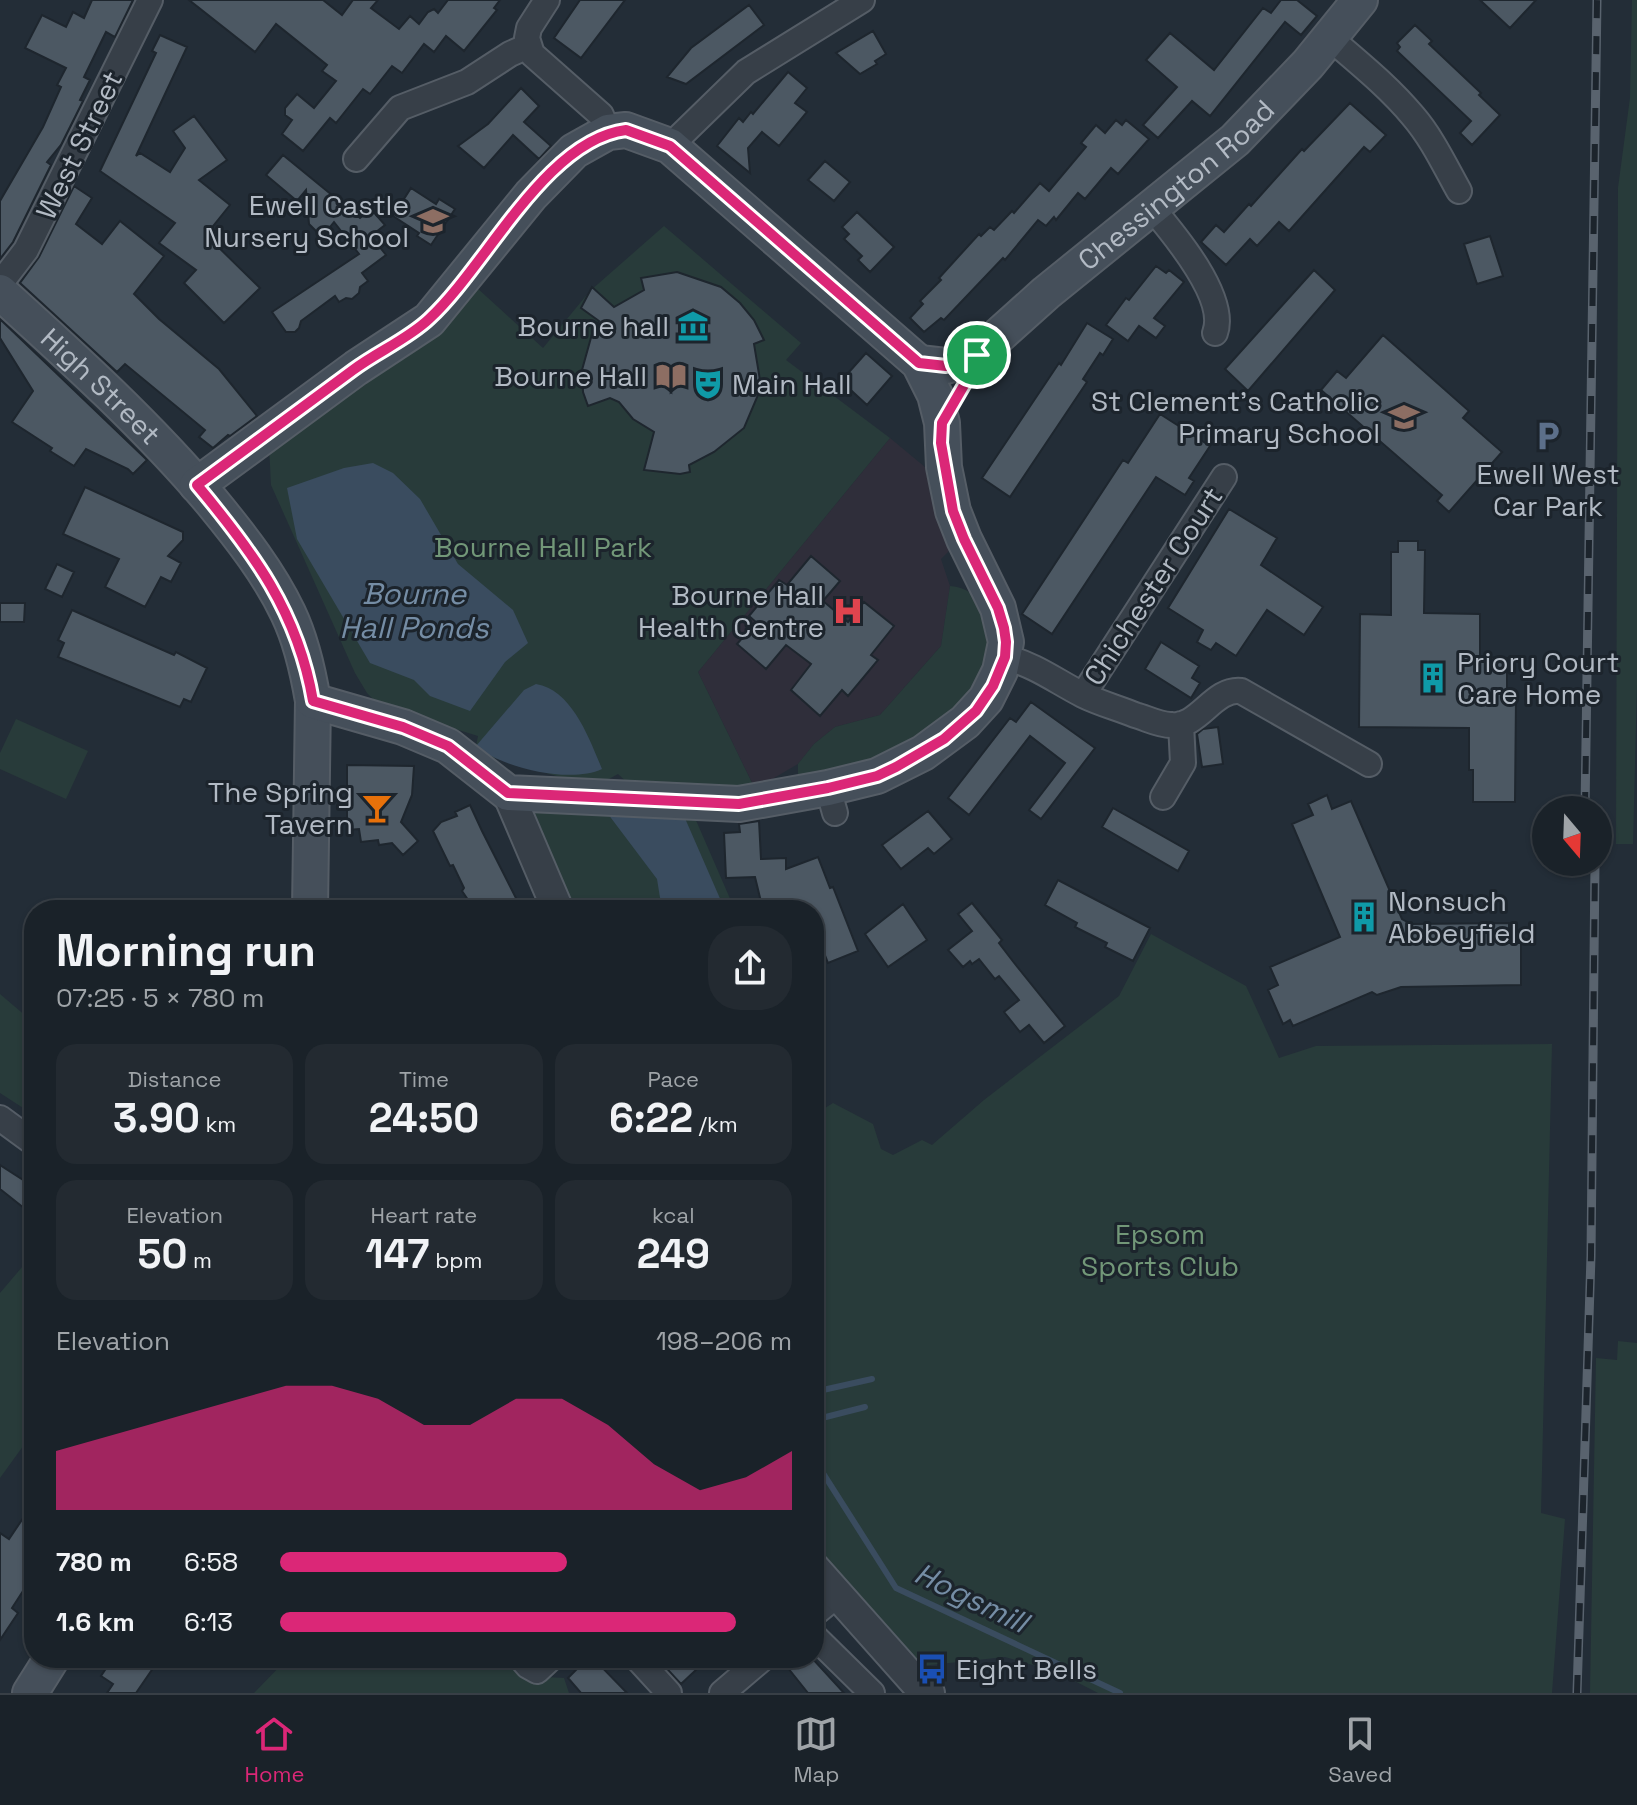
<!DOCTYPE html>
<meta charset="utf-8">
<style>
body{margin:0;font-family:"Space Grotesk",sans-serif;background:#232a31;color:#f1f3f6;height:100vh;display:flex;flex-direction:column;font-size:30px;white-space:nowrap}
*{box-sizing:border-box;margin:0}
p{font-size:26px;color:#9fa4a8}
.icon{flex:none;width:44px;height:44px;fill:none;stroke:currentColor;stroke-width:2;stroke-linecap:round;stroke-linejoin:round}
.map{position:relative;flex:1;overflow:hidden}
.drawer{position:absolute;left:24px;top:900px;width:800px;height:768px;display:flex;flex-direction:column;background:#1a2229;border-radius:32px;box-shadow:0 2px 6px #0004,0 0 0 2px #383f46}
.drawer>*{flex:none}
.needle{width:52px;rotate:161deg}
.fabs{position:absolute;left:1532px;top:796px;display:grid;gap:16px}
.fabs a{display:grid;place-items:center;width:80px;height:80px;border-radius:50%;background:#1a2229;box-shadow:0 2px 6px #0004,0 0 0 2px #383f46;font-size:40px}
.pin{position:absolute;display:grid;place-items:center;width:68px;height:68px;color:#fff;margin:-34px;border:4px solid #fff;border-radius:50%;box-shadow:0 2px 8px #0007}
.round{display:grid;place-items:center;flex:none;width:84px;height:84px;border-radius:32px;background:#232a31}
.overview{display:flex;align-items:center;justify-content:space-between;height:136px;padding:0 32px}
h1{font-size:44px;font-weight:700;line-height:60px}
.stats{display:grid;grid-template-columns:repeat(3,1fr);gap:12px;height:136px;padding:8px 32px}
.stats div{display:grid;align-content:center;border-radius:20px;background:#232a31;text-align:center}
.stats b{font-size:40px;font-weight:700}
.stats small{font-size:22px;font-weight:400}
.stats p{font-size:22px}
.chart{height:224px;padding:16px 32px}
.chart p{display:flex;justify-content:space-between}
.chart svg{width:100%;height:144px;margin-top:8px;fill:#db2777;opacity:.7}
ul{padding:0 32px;list-style:none;font-size:26px}
li{display:grid;grid-template-columns:128px 96px 1fr;align-items:center;height:60px}
li i{height:20px;border-radius:10px;background:#db2777}
.tab-bar{display:flex;justify-content:space-around;align-items:center;height:112px;border-top:2px solid #383f46;background:#1a2229;font-size:22px;color:#9fa4a8}
.tab-bar a{display:grid;justify-items:center;gap:4px}
.tab-bar .active{color:#db2777}
.map>svg:first-child{display:block}
.medical{fill:#2f2e3a}
.green{fill:#283b3a}
.water{fill:#3a4c5f}
.lines{fill:none;stroke-linecap:round;stroke-linejoin:round}
.stream{stroke:#3a4c5f;stroke-width:6}
.building{fill:#4c5863;stroke:#1e262e;stroke-width:2}
.minor-casing{stroke:#555d66;stroke-width:28}
.tertiary-casing{stroke:#555d66;stroke-width:34}
.secondary-casing{stroke:#555d66;stroke-width:38}
.minor{stroke:#373f48;stroke-width:24}
.tertiary{stroke:#373f48;stroke-width:30}
.secondary{stroke:#454f5a;stroke-width:34}
.rail-casing{stroke:#59636e;stroke-width:9}
.rail{stroke:#1c242c;stroke-width:6;stroke-dasharray:18;stroke-linecap:butt}
.route-casing{stroke:#fff;stroke-width:16}
.route{stroke:#db2777;stroke-width:10}
.labels{text-anchor:middle;stroke-width:6;stroke-linejoin:round;paint-order:stroke}
.street-label{font-size:28px;fill:#b2bac4;stroke:#1c242c}
.poi-label{font-size:28px;fill:#b2bac4;stroke:#1c242c;text-anchor:end}
.park-label{font-size:28px;fill:#729778;stroke:#1c242c}
.water-label{font-size:30px;font-style:italic;fill:#758da5;stroke:#1c242c}
</style>
<div class="map">
<svg width="1637" height="1693" viewBox="0 0 1637 1693">
<rect width="100%" height="100%" fill="#232d37"/>
<path class="medical" d="M890 438 925 467 931 497 949 551 941 559 950 586 941 646 880 715 835 727 814 744 798 764 755 789 698 672Z"/>
<path class="green" d="M1632 0H1637V685L1633 844H1616L1618 188 1630 98Z
M664 226 801 343 786 360 890 438 698 672 755 789 631 786 618 774 607 780 560 777 488 756 476 746 478 736 390 709 376 702 367 693 355 673 271 485 269 445 375 371 406 358 476 287 543 348 590 291Z
M950 586C984 588 987 622 996 649L976 695 920 747 798 781V764L814 744 835 727 880 715 941 646Z
M16 719 88 751 66 799 0 769V753Z
M533 808 695 818 735 910H572Z
M1151 934 1246 986 1279 1058 1316 1046 1552 1044 1541 1513 1565 1519 1552 1693H1098L1057 1672 1005 1657 921 1666 814 1547V1115L833 1103 873 1124 881 1149 893 1155 922 1140 932 1145 984 1100 1119 996Z
M0 994 34 1023V1115L0 1093Z
M34 1253V1431L0 1478V1293Z
M1618 1341 1637 1343V1693H1590L1596 1358 1617 1360Z
M288 1658H511L527 1676 564 1678 569 1693H254Z"/>
<path class="water" d="M373 463 393 473 420 499 458 564 513 610 528 643 505 662 470 711 430 696 414 680 370 663 297 539 287 488 344 468Z
M536 684C572 690 589 738 602 769 570 784 502 768 476 746L524 690Z
M605 810 684 816 725 910H662L657 879Z"/>
<g class="lines">
<path class="stream" d="M814 1392 872 1379
M814 1420 865 1407
M814 1459 896 1588 1120 1693"/>
</g>
<path class="building" d="M92 0H133L115 37 106 32 84 77 90 80 80 100 83 101 61 145 47 162 51 165 13 242 0 259V201L43 127 61 87 57 85 66 68 25 48 42 15 66 27 73 12 84 18Z
M189 0H323L342 15 353 0H378L371 8 399 29 410 16 419 24 428 12 434 9 438 13 448 0H500L494 8 497 10 464 51 446 36 434 52 424 44 402 73 392 66 370 94 363 89 336 123 330 118 303 151 282 134 292 120 285 115V108L297 94 314 108 336 81 322 71 327 65 276 24 255 52Z
M580 0H625L581 58 554 38Z
M1281 0H1297L1317 16 1301 35 1285 22 1210 116 1192 101 1158 138 1143 125 1177 87 1146 60 1170 33 1214 70 1263 8 1271 13Z
M1480 0H1536L1510 28Z
M749 5 764 25 686 84 667 77 691 48Z
M1415 25 1432 41 1429 44 1481 93 1479 95 1500 115 1472 145 1460 133 1471 121 1397 51 1400 47 1397 43Z
M873 31 886 54 875 61 877 64 860 74 836 53Z
M160 35 187 47 136 156 140 153 170 172 185 148 173 131 194 116 227 160 199 180 230 205 206 235 260 288 224 323 184 283 196 270 159 243 175 223 100 171 156 53 152 51Z
M788 72 807 88 795 103 807 112 779 146 762 132 748 148 750 173 717 146 739 118 743 122 751 112 753 114Z
M521 88 539 106 524 122 551 146 539 159 513 135 484 168 458 146 488 124Z
M1350 103 1386 135 1370 152 1364 147 1289 231 1279 222 1257 246 1250 239 1226 265 1201 242 1216 225 1224 232 1249 204 1251 206 1302 149 1304 151Z
M1116 120 1122 125 1126 120 1149 139 1118 174 1111 168 1085 199 1078 193 1056 220 1054 217 1046 226 1038 220 1005 260 1003 258 944 320 941 318 924 332 910 318 923 304 920 301 941 280 939 278 979 234 981 236 990 227 994 230 1012 211 1014 213 1040 183 1049 191 1086 147 1081 143 1096 125 1105 133Z
M283 155 360 218 371 209 385 225 371 236 386 255 362 273 368 281 360 287 359 293 352 299 346 298 339 302 335 296 301 321 299 328 295 332H286L272 312 359 254 334 222 322 237 309 224 306 190 297 201 266 175Z
M825 161 850 182 834 201 808 180Z
M74 186 92 198 76 224 102 244 120 221 164 256 134 294 159 319 219 369 257 416 230 436 228 435 213 448 199 437 205 430 125 364 117 372 20 283 39 257Z
M411 188 436 204 439 199 455 209 431 245 417 236 419 233 393 216Z
M857 212 894 247 870 272 858 260 862 256 844 239 849 234 842 227Z
M1490 236 1503 276 1477 284 1464 244Z
M1156 266 1166 273 1169 270 1184 282 1154 318 1165 326 1156 338 1139 326 1128 341 1106 325 1126 298 1129 300Z
M1314 270 1335 290 1248 391 1225 369Z
M677 272 721 287 740 303 754 320 764 340 754 344 760 380 758 395 744 428 714 452 689 465 690 472 680 474 644 470 654 432 633 419 619 402 610 398 588 406 583 392 582 370 592 334 599 321 581 308 592 287 614 307 644 290 641 278Z
M0 319 147 460 133 474 128 469 86 449 74 466 50 451 52 448 12 422 33 391 0 338Z
M1087 323 1113 339 1103 355 1100 353 1083 379 1087 382 1010 497 982 478 1059 363 1061 365Z
M1383 335 1469 411 1463 418 1502 452 1449 512 1437 501 1442 495 1321 390 1337 371 1346 378Z
M866 353 892 376 867 405 841 381Z
M1160 414 1210 446 1189 478 1194 481 1185 495 1156 477 1052 634 1022 614 1123 460 1128 463Z
M85 487 183 532V540L168 556 181 563 171 582 161 577 145 607 105 587 119 559 63 534Z
M1229 509 1277 538 1261 565 1323 607 1304 635 1267 610 1236 656 1216 643 1211 650 1197 642 1203 630 1168 608Z
M1398 541H1418V550H1425L1424 613 1480 614V657L1507 658V698H1516L1515 802H1473V770H1469V728L1359 727 1360 614 1391 615V552H1398Z
M811 556 840 581 823 601 848 622 864 602 894 626 871 655 878 660 848 696 842 690 820 716 791 690 811 664 786 645 766 669 737 644 756 622 749 616 779 580 787 585Z
M57 564 74 572 62 597 45 589Z
M0 603H25L24 622H0Z
M72 610 174 655 176 652 207 668 191 702 184 699 180 707 58 657 64 643 58 640Z
M1161 642 1199 666 1192 678 1200 683 1191 698 1145 669Z
M1031 702 1095 748 1041 819 1029 810 1065 763 1030 736 969 815 948 798 1010 718 1016 722Z
M1218 727 1223 764 1202 767 1197 734 1203 729Z
M347 765 414 766 412 795 401 822 418 841 403 855 392 843 379 845 378 840 361 842 359 829 347 830Z
M1327 795 1332 809 1351 801 1402 919 1411 924 1509 923V943H1521V985L1401 987 1377 995 1372 992 1293 1026 1290 1020 1283 1024 1268 990 1278 985 1270 967 1340 937 1292 824 1313 815 1308 804Z
M470 805 482 831 522 910H475L462 891 464 888 453 865 450 866 433 831 441 822 457 816 455 812Z
M1113 808 1189 851 1178 871 1102 827Z
M928 811 952 839 934 854 928 848 901 869 882 845Z
M759 821 761 859 786 858V869L818 857 830 888 833 887 858 951 828 963 814 927V910H763L755 877 726 878 724 833 740 832 739 824Z
M1058 880 1150 928 1133 961 1105 947 1107 943 1075 927 1077 923 1045 905Z
M972 903 1002 940 999 943 1015 964 1065 1026 1044 1043 1029 1025 1020 1032 1004 1012 1019 1000 999 976 995 979 979 959 972 964 970 961 963 967 948 950 972 931 958 914Z
M903 904 927 940 888 967 865 934Z
M0 1165 34 1187V1216L0 1189Z
M34 1502V1574L12 1608 18 1613 0 1640V1533L9 1539Z
M113 1658H160L136 1693H107L113 1684 101 1676Z
M566 1658H593L627 1693H581L568 1678 576 1670Z
M657 1658H687L697 1669 681 1684Z
M780 1658H812L844 1693H808Z"/>
<g class="lines">
<g class="minor-casing">
<path id="minor" d="M547 0 529 28 527 38 532 54 601 115 608 132
M1330 38C1359 63 1389 87 1413 116 1432 138 1445 166 1459 191
M670 146 746 72 862 0
M356 159 400 108 467 82 510 54 528 46
M1152 208C1174 234 1228 298 1215 333
M0 284 26 250 150 0
M1005 657C1037 666 1054 680 1083 695 1099 703 1118 708 1135 715 1146 718 1159 725 1171 725 1199 728 1213 688 1241 691L1369 764
M1083 695 1224 477
M828 788 835 813
M1163 797 1183 763 1181 724
M0 1118 34 1143
M814 1614 836 1596
M814 1636 872 1693
M521 1658 528 1666 537 1671 551 1658
M637 1658 669 1693
M722 1693 763 1658"/>
</g>
<g class="tertiary-casing">
<path id="tertiary" d="M508 793 558 910
M814 1568 918 1685 929 1693"/>
</g>
<g class="secondary-casing">
<g id="secondary">
<path id="s1" d="M0 292C74 359 148 426 212 502 240 536 269 573 288 613 301 640 308 671 313 701L310 910"/>
<path id="s2" d="M919 363 946 366 977 355 1046 293 1235 140 1308 64 1360 0"/>
<path d="M197 485 356 368 429 320 531 195 574 151 608 132 626 130 670 146 919 363 935 395 942 423 944 467 953 511 964 539 998 608 1006 642 1000 671 986 699 965 722 923 753 877 776 828 788 739 804 508 793 448 746 403 727 313 701"/>
<path d="M30 1693 52 1658"/>
</g>
</g>
<use href="#minor" class="minor"/>
<use href="#tertiary" class="tertiary"/>
<use href="#secondary" class="secondary"/>
<g class="rail-casing">
<path id="rail" d="M1585 810 1597 0
M1577 1693 1591 1256 1595 862"/>
</g>
<use href="#rail" class="rail"/>
</g>
<g class="lines">
<g class="route-casing">
<path id="route" d="M626 130 670 146 919 363 946 366 977 355 967 380 942 423 941 443 953 511 964 539 998 608 1004 628 1006 642 1005 657 993 686 976 711 944 739 896 767 877 776 828 788 739 804 508 793 448 746 403 727 313 701C298 612 253 552 197 485 249 447 301 408 353 370 377 352 408 339 429 319 486 267 545 140 626 130Z"/>
</g>
<use href="#route" class="route"/>
</g>
<defs>
<g id="school-bare" transform="scale(2.4)"><path d="M0-5L7-2L0 1L-7-2ZM-4 1L0 2.5L4 1V4Q0 6-4 4Z" fill="#8d6e63" stroke="#1c242c" stroke-width="2.5" paint-order="stroke"/></g>
<g id="museum-bare" transform="scale(2.4)"><path d="M0-6L6-3V-2H-6V-3ZM-5-1h2V3h-2ZM-1-1h2V3h-2ZM3-1h2V3H3ZM-6 4H6V6H-6Z" fill="#0f9aa8" stroke="#1c242c" stroke-width="2.5" paint-order="stroke"/></g>
<g id="library-bare" transform="scale(2.4)"><path d="M-6-4Q-3-5.5-.7-3.5V5Q-3 3-6 4ZM6-4Q3-5.5 .7-3.5V5Q3 3 6 4Z" fill="#8d6e63" stroke="#1c242c" stroke-width="2.5" paint-order="stroke"/></g>
<g id="theatre-bare" transform="scale(2.4)"><path d="M-5-5.5Q0-4 5-5.5V0Q5 5 0 6Q-5 5-5 0ZM-3.3-2.5H-1v1.5H-3.3ZM1-2.5H3.3v1.5H1ZM-2.8 1Q0 5.5 2.8 1Z" fill="#0f9aa8" stroke="#1c242c" stroke-width="2.5" paint-order="stroke"/></g>
<g id="parking-bare" transform="scale(2.4)"><path d="M-3.5-5.5H1a3.5 3.5 0 0 1 0 7H-1V5.5H-3.5ZM-1-3.4V-.6H.8a1.4 1.4 0 0 0 0-2.8Z" fill="#5c6f8a" stroke="#1c242c" stroke-width="2.5" paint-order="stroke"/></g>
<g id="hospital-bare" transform="scale(2.4)"><path d="M-5-5h3v3.5h4V-5h3V5h-3V1.5h-4V5h-3Z" fill="#e0444e" stroke="#1c242c" stroke-width="2.5" paint-order="stroke"/></g>
<g id="building-bare" transform="scale(2.4)"><path d="M-4-6H4V6H1V3H-1V6H-4ZM-2.5-4.3h1.7v1.8h-1.7ZM.8-4.3h1.7v1.8H.8ZM-2.5-1h1.7V.8h-1.7ZM.8-1h1.7V.8H.8Z" fill="#0f9aa8" stroke="#1c242c" stroke-width="2.5" paint-order="stroke"/></g>
<g id="bar-bare" transform="scale(2.4)"><path d="M-6-5H6L.8 .8V4.5H3.5V6h-7V4.5H-.8V.8Z" fill="#e8710a" stroke="#1c242c" stroke-width="2.5" paint-order="stroke"/></g>
<g id="bus-bare" transform="scale(2.4)"><path d="M-5-6H5V4H4V6H2V4H-2V6H-4V4H-5ZM-3.5-4V0h7V-4ZM-3.5 1.2v1.5H-2V1.2ZM2 1.2v1.5H3.5V1.2Z" fill="#1a4fb4" stroke="#1c242c" stroke-width="2.5" paint-order="stroke"/></g>
</defs>
<g fill-rule="evenodd">
<use href="#school-bare" x="433" y="221"/>
<use href="#museum-bare" x="693" y="326"/>
<use href="#library-bare" x="671" y="376"/>
<use href="#theatre-bare" x="708" y="384"/>
<use href="#school-bare" x="1404" y="417"/>
<use href="#parking-bare" x="1548" y="436"/>
<use href="#hospital-bare" x="848" y="611"/>
<use href="#building-bare" x="1433" y="678"/>
<use href="#bar-bare" x="377" y="808"/>
<use href="#building-bare" x="1364" y="917"/>
<use href="#bus-bare" x="932" y="1669"/>
</g>
<g class="labels">
<g class="street-label">
<text transform="translate(79 145) rotate(-64)" y="10">West Street</text>
<text dy="10" stroke="none"><textPath href="#s2" startOffset="322">Chessington Road</textPath></text>
<text dy="10" stroke="none"><textPath href="#s1" startOffset="138">High Street</textPath></text>
<text transform="translate(1153 586) rotate(-57)" y="10">Chichester Court</text>
</g>
<g class="poi-label">
<text x="409" y="215">Ewell Castle<tspan x="409" dy="32">Nursery School</tspan></text>
<text x="669" y="336">Bourne hall</text>
<text x="647" y="386">Bourne Hall</text>
<text x="732" y="394" text-anchor="start">Main Hall</text>
<text x="1380" y="411">St Clement's Catholic<tspan x="1380" dy="32">Primary School</tspan></text>
<text x="1548" y="484" text-anchor="middle">Ewell West<tspan x="1548" dy="32">Car Park</tspan></text>
<text x="824" y="605">Bourne Hall<tspan x="824" dy="32">Health Centre</tspan></text>
<text x="1457" y="672" text-anchor="start">Priory Court<tspan x="1457" dy="32">Care Home</tspan></text>
<text x="353" y="802">The Spring<tspan x="353" dy="32">Tavern</tspan></text>
<text x="1388" y="911" text-anchor="start">Nonsuch<tspan x="1388" dy="32">Abbeyfield</tspan></text>
<text x="956" y="1679" text-anchor="start">Eight Bells</text>
</g>
<g class="park-label">
<text x="543" y="557">Bourne Hall Park</text>
<text x="1160" y="1244">Epsom<tspan x="1160" dy="32">Sports Club</tspan></text>
</g>
<g class="water-label">
<text x="414" y="604">Bourne<tspan x="414" dy="34">Hall Ponds</tspan></text>
<text transform="translate(971 1598) rotate(26)" y="10">Hogsmill</text>
</g>
</g>
</svg>
<div class="fabs">
<a><svg class="needle" viewBox="-14 -14 28 28"><path d="M0-13l5 13h-10z" fill="#e53935"/><path d="M0 13l5-13h-10z" fill="#9fa4a8"/></svg></a>
</div>
<div class="pin" style="left:977px;top:355px;background:#1e9e55"><svg class="icon" aria-label="arrive" viewBox="0 0 24 24"><path d="M6 21V4h12l-3 4 3 4H6"/></svg></div>
<section class="drawer">
<div class="overview"><div><h1>Morning run</h1><p>07:25 · 5 × 780 m</p></div><a class="round"><svg class="icon" aria-label="share" viewBox="0 0 24 24"><path d="M12 15V3M7 8l5-5 5 5M5 13v7h14v-7"/></svg></a></div>
<div class="stats">
<div><p>Distance</p><b>3.90<small> km</small></b></div>
<div><p>Time</p><b>24:50</b></div>
<div><p>Pace</p><b>6:22<small> /km</small></b></div>
</div>
<div class="stats">
<div><p>Elevation</p><b>50<small> m</small></b></div>
<div><p>Heart rate</p><b>147<small> bpm</small></b></div>
<div><p>kcal</p><b>249</b></div>
</div>
<div class="chart"><p><span>Elevation</span>198–206 m</p>
<svg viewBox="0 0 160 44" preserveAspectRatio="none"><path d="M0 44V26L10 22L20 18L30 14L40 10L50 6L60 6L70 10L80 18L90 18L100 10L110 10L120 18L130 30L140 38L150 34L160 26V44z"/></svg>
</div>
<ul>
<li><b>780 m</b>6:58<i style="width:56%"></i></li>
<li><b>1.6 km</b>6:13<i style="width:89%"></i></li>
</ul>
</section>
</div>
<nav class="tab-bar">
<a class="active"><svg class="icon" aria-label="home" viewBox="0 0 24 24"><path d="M3 11l9-7 9 7M6 9v11h12V9"/></svg>Home</a>
<a><svg class="icon" aria-label="map" viewBox="0 0 24 24"><path d="M3 6l6-2 6 2 6-2v14l-6 2-6-2-6 2zM9 4v14M15 6v14"/></svg>Map</a>
<a><svg class="icon" aria-label="saved" viewBox="0 0 24 24"><path d="M7 4h10v16l-5-4-5 4z"/></svg>Saved</a>
</nav>
